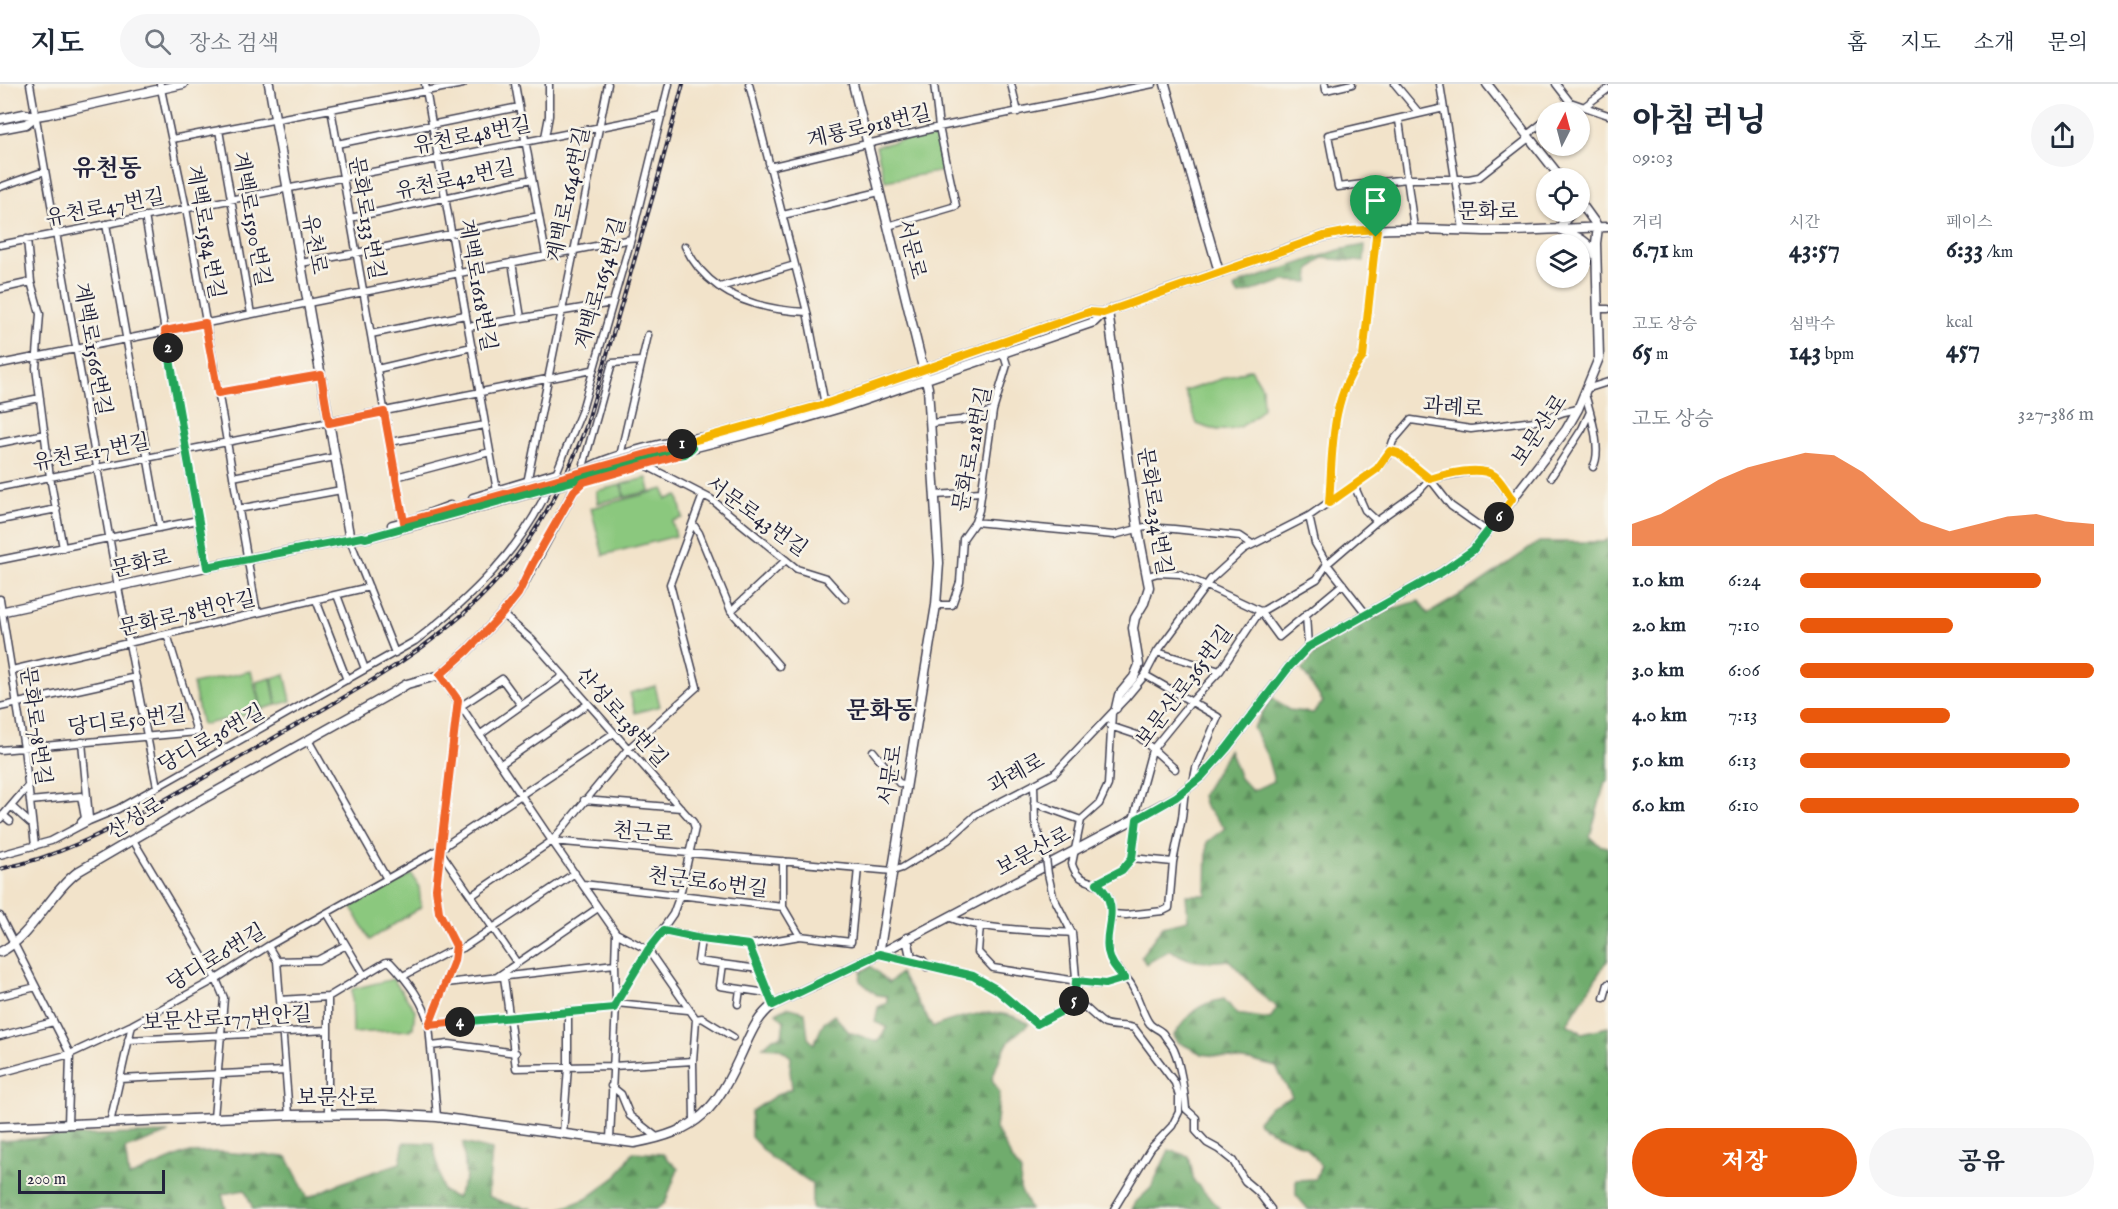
<!DOCTYPE html>
<html lang="ko">
<meta charset="utf-8">
<style>
body{margin:0;font-family:"IM FELL English","Noto Serif KR",serif;background:#f6f6f7;color:#1f2937;height:100vh;display:flex;flex-direction:column;font-size:22px;white-space:nowrap}
*{box-sizing:border-box;margin:0}
p{font-size:20px;color:#747a83}
.icon{flex:none;width:33px;height:33px;fill:none;stroke:currentColor;stroke-width:2;stroke-linecap:round;stroke-linejoin:round}
.map{position:relative;flex:1;overflow:hidden}
.details{display:flex;flex-direction:column;background:#fff;width:510px}
.details>*{flex:none}
.needle{width:39px;rotate:6deg}
.buttons{position:absolute;left:1536px;top:18px;display:grid;gap:12px}
.buttons a{display:grid;place-items:center;width:54px;height:54px;border-radius:50%;background:#fff;box-shadow:0 2px 4px #0004;font-size:30px}
.scale{position:absolute;left:18px;bottom:15px;width:147px;box-sizing:border-box;padding-left:6px;border:3px solid #22223b;border-top:0;font-size:16px;line-height:21px;white-space:nowrap;color:#22223b;-webkit-text-stroke:4px #f7f3e8;paint-order:stroke}
.pin{position:absolute;display:grid;place-items:center;width:51px;height:51px;color:#fff;margin:-62px -26px;border-radius:50% 50% 50% 0;rotate:-45deg;box-shadow:0 0 6px #0007}
.pin .icon{rotate:45deg}
.km{position:absolute;width:30px;height:30px;margin:-15px;border-radius:50%;background:#222;color:#fff;font-size:16px;line-height:30px;text-align:center}
.round{display:grid;place-items:center;flex:none;width:63px;height:63px;border-radius:32px;background:#f6f6f7}
.headline{display:flex;align-items:center;justify-content:space-between;height:102px;padding:0 24px}
h1{font-size:33px;font-weight:800;line-height:45px}
.metrics{display:grid;grid-template-columns:repeat(3,1fr);gap:9px;height:102px;padding:6px 24px}
.metrics div{display:grid;align-content:center}
.metrics b{font-size:26px;font-weight:800}
.metrics small{font-size:16px;font-weight:400}
.metrics p{font-size:16px}
.chart{height:168px;padding:12px 24px}
.chart p{display:flex;justify-content:space-between}
.chart svg{width:100%;height:108px;margin-top:6px;fill:#ea580c;opacity:.7}
.cta{display:flex;gap:12px;margin-top:auto;padding:12px 24px}
.cta a{flex:1;height:69px;border-radius:36px;background:#ea580c;color:#fff;font-size:24px;font-weight:800;line-height:69px;text-align:center}
.cta a+a{background:#f6f6f7;color:#1f2937}
ul{padding:0 24px;list-style:none;font-size:20px}
li{display:grid;grid-template-columns:96px 72px 1fr;align-items:center;height:45px}
li i{height:15px;border-radius:8px;background:#ea580c}
header{display:flex;align-items:center;gap:36px;box-sizing:border-box;height:84px;padding:0 30px;background:#fff;border-bottom:2px solid #e0e1e3}
header strong{font-size:28px}
nav{display:flex;gap:33px;margin-inline-start:auto;font-size:21px}
.search{width:420px;height:54px;background:#f6f6f7;display:flex;align-items:center;gap:15px;box-sizing:border-box;padding:0 21px;border-radius:33px;color:#747a83;font-size:22px}
main{display:flex;flex:1;min-height:0}
.map>svg:first-child{display:block}
.forest{fill:url(#forest-firs);stroke:#496754;stroke-width:1.5}
.garden{fill:#8bc87e;stroke:#56755c;stroke-width:1.5}
.lines{fill:none;stroke-linecap:round;stroke-linejoin:round}
.minor-casing{stroke:#413f50;stroke-width:9}
.major-casing{stroke:#413f50;stroke-width:11}
.minor{stroke:#fff;stroke-width:6}
.major{stroke:#fff;stroke-width:8}
.rail-casing{stroke:#22223b;stroke-width:4}
.rail{stroke:#f7f3e8;stroke-width:1.5;stroke-dasharray:4.5;stroke-linecap:butt}
.minor-bridge-casing{stroke:#413f50;stroke-width:9;stroke-linecap:butt}
.major-bridge-casing{stroke:#413f50;stroke-width:11;stroke-linecap:butt}
.minor-bridge{stroke:#fff;stroke-width:6}
.major-bridge{stroke:#fff;stroke-width:8}
.split-1-casing{stroke:#fff;stroke-width:12}
.split-2-casing{stroke:#fff;stroke-width:12}
.split-3-casing{stroke:#fff;stroke-width:12}
.split-4-casing{stroke:#fff;stroke-width:12}
.split-5-casing{stroke:#fff;stroke-width:12}
.split-6-casing{stroke:#fff;stroke-width:12}
.split-7-casing{stroke:#fff;stroke-width:12}
.split-1{stroke:#f5b400;stroke-width:8}
.split-2{stroke:#f0652b;stroke-width:8}
.split-3{stroke:#22a559;stroke-width:8}
.split-4{stroke:#f0652b;stroke-width:8}
.split-5{stroke:#22a559;stroke-width:8}
.split-6{stroke:#22a559;stroke-width:8}
.split-7{stroke:#f5b400;stroke-width:8}
.labels{text-anchor:middle;stroke-width:5;stroke-linejoin:round;paint-order:stroke}
.street-label{font-size:21px;fill:#22223b;stroke:#f7f3e8}
.quarter-label{font-size:24px;font-weight:bold;fill:#22223b;stroke:#f7f3e8}
</style>
<header>
<strong>지도</strong>
<div class="search"><svg class="icon" aria-label="search" viewBox="0 0 24 24"><circle cx="10" cy="10" r="6"/><path d="M15 15l6 6"/></svg>장소 검색</div>
<nav><a>홈</a><a>지도</a><a>소개</a><a>문의</a></nav>
</header>
<main>
<div class="map">
<svg width="1608" height="1125" viewBox="0 0 1608 1125">
<defs>
<pattern id="forest-firs" width="22" height="20" patternUnits="userSpaceOnUse" patternTransform="scale(1.5)"><rect width="22" height="20" fill="#70ac6d"/><path d="M5 1l3.5 6h-7zM16 11l3.5 6h-7z" fill="#5c8c5b"/></pattern>
</defs>
<rect width="100%" height="100%" fill="#f7f3e8"/>
<filter id="ink" filterUnits="userSpaceOnUse"><feTurbulence type="fractalNoise" baseFrequency=".0167" numOctaves="2"/><feDisplacementMap in="SourceGraphic" scale="12" xChannelSelector="R" yChannelSelector="G"/><feConvolveMatrix kernelMatrix="1 2 1 2 8 2 1 2 1" color-interpolation-filters="sRGB"/></filter>
<filter id="wash" filterUnits="userSpaceOnUse"><feTurbulence type="fractalNoise" baseFrequency=".008" numOctaves="4" result="noise"/><feDisplacementMap in="SourceGraphic" scale="24" xChannelSelector="R" yChannelSelector="G"/><feGaussianBlur stdDeviation="1.35" result="paint"/><feColorMatrix in="noise" values="0 0 0 0 0 0 0 0 0 0 0 0 0 0 0 0 0 1.4 0 .05"/><feComposite in="paint" operator="in"/></filter>
<g filter="url(#wash)">
<rect width="100%" height="100%" fill="#f2e3ca"/>
<path class="forest" d="M1365 161 1364 178 1322 174 1310 186 1309 198 1284 197 1239 211 1234 204 1241 199 1339 166Z
M1608 455V697L1605 698 1590 752 1599 761 1608 763V875L1567 940 1582 949 1608 943V1125H1308L1296 1111V1096L1315 1095 1321 1082 1306 1063 1274 1049 1257 1038 1271 1022 1292 1013 1276 983 1256 978 1202 970 1176 957 1174 951C1190 928 1197 920 1224 915L1237 930 1270 935 1277 924 1261 910 1229 876C1202 879 1193 880 1170 866L1146 880 1141 872 1163 842 1188 836 1186 811H1206L1207 758 1225 744 1205 723 1202 711 1229 666 1240 694 1252 707 1274 697 1267 672 1253 644 1272 613 1289 626 1313 629 1323 618 1302 586C1307 580 1311 572 1317 568 1344 546 1386 524 1419 517L1428 530 1472 504 1539 458H1603Z
M871 882 889 899 900 889 933 943C963 931 1000 920 1029 940 1004 958 1002 967 992 995L1000 1009 996 1045 1012 1075 1021 1088 1020 1105 1030 1125H812V1099L771 1074 751 1053V1028L775 1012 792 1004 790 987 791 973 779 964 763 963 773 954 782 952 784 937 776 929 787 923 805 928 808 954 814 960 824 938 834 931 849 948 878 958 887 943 875 938 878 923 887 919V912L877 911 860 897 861 888Z
M169 1049 125 1065 129 1093 186 1069 220 1068 287 1073 308 1114 338 1100 400 1079 404 1058 433 1059 443 1107 456 1114 466 1094 463 1059 492 1066 488 1112 505 1119 534 1125H253L245 1106 222 1110 226 1125H0V1057L69 1052Z
M1169 1066 1189 1072 1194 1097 1220 1125H1132L1136 1118 1151 1104Z
M633 1068 663 1070 678 1085 665 1119 656 1125H560L586 1115 617 1092Z"/>
<path class="garden" d="M936 48 944 87 885 97 876 62Z
M1251 285 1262 303 1263 324C1243 347 1226 352 1197 340L1185 307Z
M647 394 650 407 625 413 622 400Z
M621 401 624 413 598 419 596 407Z
M664 405 666 415 678 412 683 434 672 437 676 452 603 471 591 424Z
M251 587 261 627 202 641 193 600Z
M285 590 291 617 277 621 272 594Z
M271 594 276 621 262 625 256 598Z
M655 602 660 622 635 629 630 609Z
M412 790 419 803 421 823 370 856 351 822Z
M393 895 415 926 413 944H410V946L353 949 352 905Z"/>
</g>
<g filter="url(#ink)">
<g class="lines">
<g class="minor-casing">
<path id="minor" d="M30 0 118 503 157 703
M160 0 186 124 257 529
M425 0 497 407
M515 0 546 171
M749 0 807 228 825 321
M1011 0 1018 28
M1325 0 1326 6 1352 0
M1395 0 1419 29
M1440 0 1463 145
M1556 0 1570 18 1608 31
M1585 22 1608 5
M1444 24 1328 51 1338 103 1407 95H1469L1479 93 1529 54
M331 25 404 438
M1556 28 1570 18
M1399 36 1414 144
M219 46 251 230
M1527 51 1546 36
M545 53 549 32V0
M172 55 463 0
M337 60 519 23
M769 83 939 43 1153 0
M0 103 45 87
M783 131 879 108
M145 132 206 483
M350 134 532 95
M106 140 160 444
M888 142 956 122 939 43 934 0
M27 155 31 198 40 230 36 284 50 393 63 464
M0 161 662 31
M685 162C708 211 757 226 807 228
M512 178 521 234
M301 179 356 169 539 132
M720 203 795 181
M0 205 31 198
M1598 225H1608
M468 243 612 219
M371 250 465 231
M0 280 631 155
M377 285 472 263
M1586 305 1608 298
M218 309 321 291
M1585 310C1590 328 1603 367 1593 383
M0 322 40 314
M931 339 961 336 993 327
M390 358 485 341
M0 359 45 350
M1390 367 1398 369 1430 395 1451 422 1488 448
M620 372 648 251
M645 381 711 415 797 485 826 494 845 515
M587 389 584 380 586 372 612 279 642 277
M555 392 582 326 631 155 669 0
M233 393 335 373
M396 393 490 368
M1551 393 1582 345 1590 328
M527 399 608 0
M1354 401 1365 426 1377 437
M0 403 592 286
M935 411 981 408
M1329 419C1333 370 1329 313 1363 273L1377 145
M238 425 341 406
M1309 432 1315 459 1327 480 1367 531
M0 436 57 425
M975 438 1114 451 1145 443 1174 445 1240 452 1252 460
M693 440 699 449 731 527 779 582
M350 456 395 569
M0 476 198 436
M1148 492 1158 489 1180 490 1207 502 1260 527 1279 553 1343 500
M337 511 365 585
M0 515 24 664 35 762
M316 516 347 596
M936 521H952L960 498 963 455 975 438 979 426 993 327 1007 281 1003 268
M731 527 786 476
M502 530 532 556 693 738 695 744 680 811 673 830 648 866 616 919 688 926
M1306 530 1308 563
M1157 568 1220 587
M12 586 369 503
M440 591 552 757 893 787 902 784 948 756 977 730 1054 690 1125 615 1145 591 1157 568 1211 495 1244 465 1309 432 1377 385 1388 372 1393 357 1411 336 1471 345 1542 336 1564 328 1578 325
M1145 591 1218 633 1196 684 1193 699
M461 622 502 595 521 621
M0 623 136 593
M1112 629 1108 701 1099 720 1081 736 1072 780C1079 803 1096 792 1107 811 1119 831 1101 852 1110 873 1115 886 1126 891 1132 902 1138 912 1143 932 1150 940 1154 945 1161 945 1164 951 1167 956 1172 961 1174 966 1180 979 1185 1011 1186 1025L1196 1034V1047L1207 1059 1218 1065 1233 1077 1245 1097 1258 1108 1271 1125
M1110 642 1137 651 1175 685
M481 650 563 592
M308 656 387 795
M82 658 89 734
M0 666 197 648 167 550
M873 667 899 699 907 701
M501 680 588 620
M1034 700 1035 738 1046 774
M584 716 681 724
M30 717 81 712 85 734 81 738
M1034 719 1081 736
M11 722 30 739
M3 731 10 737
M0 735 28 702
M1133 736 1152 666 1191 618 1220 587 1260 527 1264 526 1317 495 1327 480 1377 437 1418 408 1430 395 1471 387H1484L1495 392 1512 415
M133 756 216 895 224 914 214 1034
M552 757 616 849 615 880 616 919 610 1056
M440 767 517 879
M0 771 51 757 89 737 118 725 415 557C470 515 522 465 550 401
M1132 774 1173 778
M783 777V823
M1097 799 1122 786 1132 774 1137 735
M583 800 783 823
M471 812 552 757 628 665 697 603 670 500 703 411
M783 823 800 852
M327 829 364 891
M1112 830 1126 831 1163 827 1169 824 1173 778 1182 734 1185 705
M0 832 70 970 68 1041
M948 833C983 847 1035 846 1072 849
M980 841 978 868 993 884 1097 900H1105L1125 894
M663 847 701 855 749 861 800 852 851 858 858 784
M616 849 648 866 696 935
M701 855 698 877 759 885
M749 861 773 921
M268 862 277 877 289 1031
M880 870 973 892 996 905 1037 940 1069 923 1075 916 1077 905 1072 849 1053 812 1048 790
M277 877 318 876 346 861
M723 880 720 902 767 909
M403 892 446 869 463 864 575 789
M497 893 598 824
M504 893 516 984 613 982 693 977
M446 899 615 880
M0 912 36 903
M1604 914 1608 900
M280 916 328 913 386 878H390C407 896 424 917 429 941L614 924
M1075 916C1086 922 1098 937 1105 940 1114 943 1124 941 1134 944L1175 999 1179 1012V1028L1172 1042 1151 1064 1114 1125
M738 920 740 905
M696 935 702 934 733 953
M0 952 53 938
M128 956 328 946
M431 962 449 960 516 969
M0 989 70 970 132 941 216 895 268 862 440 765 614 649
M120 995 285 987
M611 1002 621 1010 630 1032 658 1054
M328 1030V913
M437 1033 429 941 454 877 456 862 439 828 436 805 458 617
M694 1038 693 977 696 935
M110 1039 132 941
M563 1050 568 983V927"/>
</g>
<g class="major-casing">
<path id="major" d="M269 0 350 456
M853 0 928 304 939 479 936 521 879 870
M1165 0 1219 188
M1487 0 1561 94
M0 35 24 30 36 32 48 30 183 0
M0 45 26 40 36 32
M1580 118 1598 143
M1558 145 1572 128
M1561 146C1576 152 1588 156 1595 171
M1108 227 1138 446 1149 503 1144 519 1135 534 1133 544 1139 581 1134 593 1119 611 1116 624
M697 356 825 320 1089 228 1103 229
M676 368 775 343 847 322 1094 238 1103 229 1108 227 1324 152C1377 141 1430 146 1484 147 1525 148 1567 144 1608 143
M473 414 556 389
M418 434 450 422
M392 441 423 433
M0 528 206 483 362 453 366 454 445 433
M907 854 911 873 922 877 927 882
M0 868C31 854 50 808 79 787L187 724 392 609 407 600 440 591 467 567 502 530 518 510 585 386C608 372 675 355 702 354
M0 1043 289 1031 385 1030 437 1033 634 1059C700 1047 716 1026 743 966 751 949 757 933 773 921L879 870 1176 713 1201 693 1227 664 1289 583 1308 563 1442 488 1473 466 1566 346 1578 325 1599 274 1596 159 1598 143"/>
</g>
<use href="#minor" class="minor"/>
<use href="#major" class="major"/>
<g class="rail-casing">
<path id="rail" d="M0 785C58 773 108 747 159 719 198 697 238 675 277 652 347 611 421 573 479 515 529 466 562 407 586 343L655 105 683 0"/>
</g>
<use href="#rail" class="rail"/>
<g class="minor-bridge-casing">
<path id="minor-bridge" d="M1046 774 1048 790"/>
</g>
<g class="major-bridge-casing">
<path id="major-bridge" d="M444 427 673 362
M445 433 676 368"/>
</g>
<use href="#minor-bridge" class="minor-bridge"/>
<use href="#major-bridge" class="major-bridge"/>
</g>
</g>
<g class="lines" filter="url(#ink)">
<g class="split-1-casing">
<path id="split-1" d="M682 360 825 320 1089 228 1103 229 1324 152 1350 147 1377 145 1376 153"/>
</g>
<g class="split-2-casing">
<path id="split-2" d="M168 264 165 247 205 239 218 309 321 291 329 339 384 328 404 438 682 360"/>
</g>
<g class="split-3-casing">
<path id="split-3" d="M168 264 207 483 362 453 366 454 692 364 685 370 679 371"/>
</g>
<g class="split-4-casing">
<path id="split-4" d="M460 938 429 941 454 877 456 862 439 828 436 805 458 616 440 591 467 567 502 530 518 510 533 479 574 407 584 398 679 371"/>
</g>
<g class="split-5-casing">
<path id="split-5" d="M460 938 614 924 616 919 648 866 663 847 701 855 749 861 773 921 879 870 973 892 996 905 1037 940 1070 923 1074 917"/>
</g>
<g class="split-6-casing">
<path id="split-6" d="M1074 917 1076 897 1105 900 1125 894C1084 857 1132 832 1097 799L1122 786 1132 774 1137 735 1176 713 1201 693 1227 664 1289 583 1308 563 1442 488 1473 466 1499 433"/>
</g>
<g class="split-7-casing">
<path id="split-7" d="M1376 153 1363 273C1329 314 1333 370 1329 419L1377 385 1390 367 1398 369 1430 395C1446 390 1481 381 1495 392 1502 398 1507 408 1512 415L1499 433"/>
</g>
<use href="#split-1" class="split-1"/>
<use href="#split-2" class="split-2"/>
<use href="#split-3" class="split-3"/>
<use href="#split-4" class="split-4"/>
<use href="#split-5" class="split-5"/>
<use href="#split-6" class="split-6"/>
<use href="#split-7" class="split-7"/>
</g>
<g class="labels">
<g class="street-label">
<text transform="translate(869 42) rotate(-13)" y="7">계룡로918번길</text>
<text transform="translate(472 51) rotate(-11)" y="7">유천로48번길</text>
<text transform="translate(455 95) rotate(-12)" y="7">유천로42번길</text>
<text transform="translate(568 110) rotate(-78)" y="7">계백로1646번길</text>
<text transform="translate(105 123) rotate(-11)" y="7">유천로47번길</text>
<text x="1488" y="134">문화로</text>
<text transform="translate(367 134) rotate(80)" y="7">문화로133번길</text>
<text transform="translate(252 135) rotate(80)" y="7">계백로1590번길</text>
<text transform="translate(206 148) rotate(80)" y="7">계백로1584번길</text>
<text transform="translate(315 160) rotate(80)" y="7">유천로</text>
<text transform="translate(912 165) rotate(76)" y="7">서문로</text>
<text transform="translate(600 199) rotate(-74)" y="7">계백로1654번길</text>
<text transform="translate(478 201) rotate(80)" y="7">계백로1618번길</text>
<text transform="translate(93 265) rotate(80)" y="7">계백로1566번길</text>
<text transform="translate(1453 323) rotate(4)" y="7">과례로</text>
<text transform="translate(1539 346) rotate(-56)" y="7">보문산로</text>
<text transform="translate(972 365) rotate(-79)" y="7">문화로218번길</text>
<text transform="translate(91 368) rotate(-11)" y="7">유천로17번길</text>
<text transform="translate(1155 427) rotate(81)" y="7">문화로234번길</text>
<text transform="translate(757 432) rotate(36)" y="7">서문로43번길</text>
<text transform="translate(141 479) rotate(-13)" y="7">문화로</text>
<text transform="translate(187 529) rotate(-13)" y="7">문화로78번안길</text>
<text transform="translate(1184 602) rotate(-53)" y="7">보문산로365번길</text>
<text transform="translate(622 633) rotate(48)" y="7">산성로138번길</text>
<text transform="translate(127 636) rotate(-7)" y="7">당디로50번길</text>
<text transform="translate(36 642) rotate(82)" y="7">문화로78번길</text>
<text transform="translate(211 654) rotate(-29)" y="7">당디로36번길</text>
<text transform="translate(1016 689) rotate(-29)" y="7">과례로</text>
<text transform="translate(890 691) rotate(-81)" y="7">서문로</text>
<text transform="translate(135 734) rotate(-31)" y="7">산성로</text>
<text transform="translate(643 748) rotate(4)" y="7">천근로</text>
<text transform="translate(1033 767) rotate(-28)" y="7">보문산로</text>
<text transform="translate(708 798) rotate(7)" y="7">천근로60번길</text>
<text transform="translate(216 873) rotate(-31)" y="7">당디로6번길</text>
<text transform="translate(227 934) rotate(-3)" y="7">보문산로177번안길</text>
<text x="337" y="1020">보문산로</text>
</g>
<g class="quarter-label">
<text x="107" y="92">유천동</text>
<text x="881" y="634">문화동</text>
</g>
</g>
</svg>
<div class="buttons">
<a><svg class="needle" viewBox="-14 -14 28 28"><path d="M0-13l5 13h-10z" fill="#e53935"/><path d="M0 13l5-13h-10z" fill="#747a83"/></svg></a>
<a><svg class="icon" aria-label="locate" viewBox="0 0 24 24"><circle cx="12" cy="12" r="6"/><path d="M12 2v4M12 18v4M2 12h4M18 12h4"/></svg></a>
<a><svg class="icon" aria-label="layers" viewBox="0 0 24 24"><path d="M12 4l9 5-9 5-9-5zM3 14l9 5 9-5"/></svg></a>
</div>
<div class="scale">200 m</div>
<div class="pin" style="left:1376px;top:153px;background:#1e9e55"><svg class="icon" aria-label="arrive" viewBox="0 0 24 24"><path d="M6 21V4h12l-3 4 3 4H6"/></svg></div>
<b class="km" style="left:682px;top:360px">1</b>
<b class="km" style="left:168px;top:264px">2</b>
<b class="km" style="left:460px;top:938px">4</b>
<b class="km" style="left:1074px;top:917px">5</b>
<b class="km" style="left:1499px;top:433px">6</b>
</div>
<section class="details">
<div class="headline"><div><h1>아침 러닝</h1><p>09:03</p></div><a class="round"><svg class="icon" aria-label="share" viewBox="0 0 24 24"><path d="M12 15V3M7 8l5-5 5 5M5 13v7h14v-7"/></svg></a></div>
<div class="metrics">
<div><p>거리</p><b>6.71<small> km</small></b></div>
<div><p>시간</p><b>43:57</b></div>
<div><p>페이스</p><b>6:33<small> /km</small></b></div>
</div>
<div class="metrics">
<div><p>고도 상승</p><b>65<small> m</small></b></div>
<div><p>심박수</p><b>143<small> bpm</small></b></div>
<div><p>kcal</p><b>457</b></div>
</div>
<div class="chart"><p><span>고도 상승</span>327–386 m</p>
<svg viewBox="0 0 160 44" preserveAspectRatio="none"><path d="M0 44V35L10 31L20 24L30 17L40 12L50 9L60 6L70 7L80 14L90 24L100 34L110 38L120 35L130 32L140 31L150 34L160 35V44z"/></svg>
</div>
<ul>
<li><b>1.0 km</b>6:24<i style="width:82%"></i></li>
<li><b>2.0 km</b>7:10<i style="width:52%"></i></li>
<li><b>3.0 km</b>6:06<i style="width:100%"></i></li>
<li><b>4.0 km</b>7:13<i style="width:51%"></i></li>
<li><b>5.0 km</b>6:13<i style="width:92%"></i></li>
<li><b>6.0 km</b>6:10<i style="width:95%"></i></li>
</ul>
<div class="cta"><a>저장</a><a>공유</a></div>
</section>
</main>
